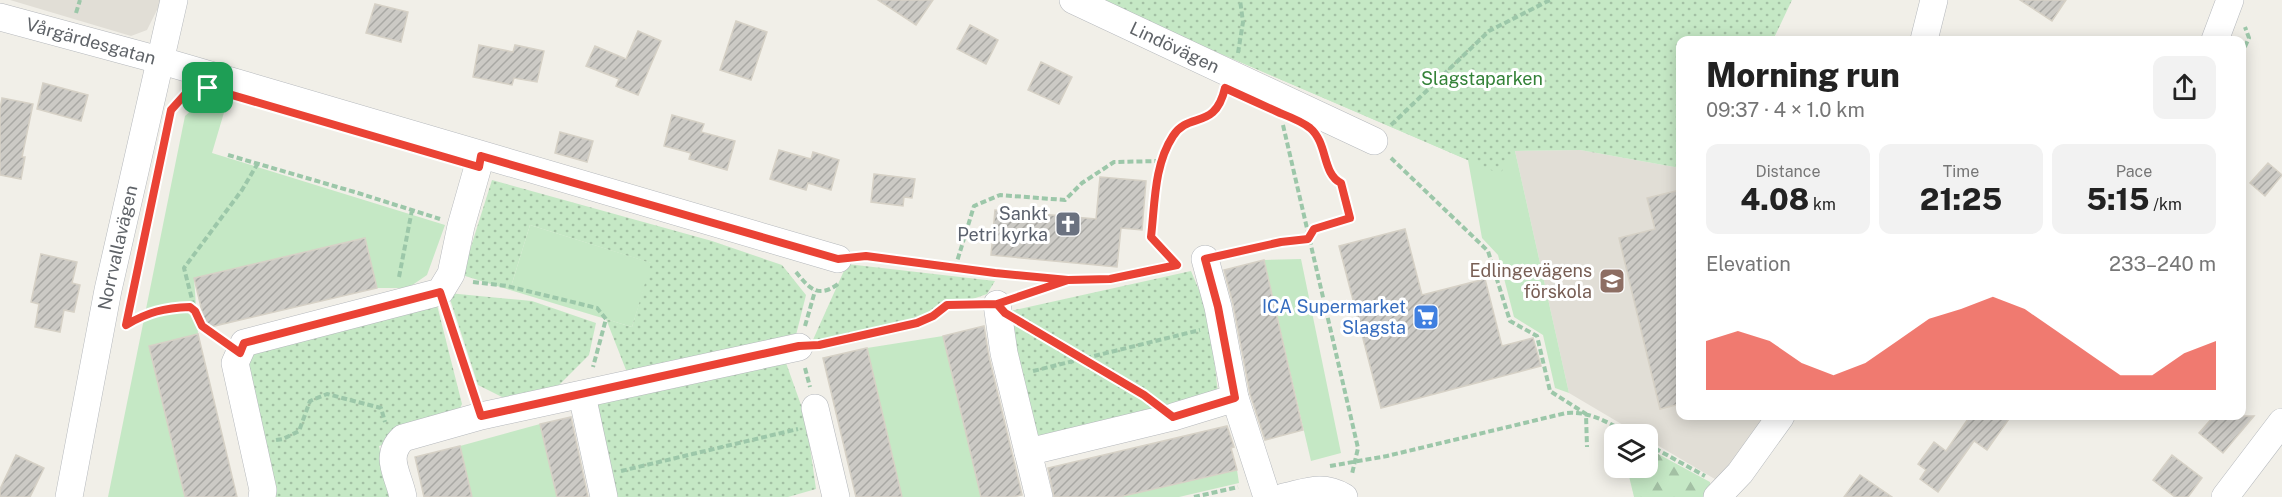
<!DOCTYPE html>
<meta charset="utf-8">
<style>
body{margin:0;font-family:"Public Sans",sans-serif;background:#f2f2f2;color:#222;height:100vh;display:flex;flex-direction:column;font-size:22px;white-space:nowrap}
*{box-sizing:border-box;margin:0}
p{font-size:20px;color:#767676}
.icon{flex:none;width:33px;height:33px;fill:none;stroke:currentColor;stroke-width:2;stroke-linecap:round;stroke-linejoin:round}
.map{position:relative;flex:1;overflow:hidden}
.side{position:absolute;left:1676px;top:36px;width:570px;height:384px;display:flex;flex-direction:column;background:#fff;border-radius:12px;box-shadow:0 3px 15px #0003}
.side>*{flex:none}
.controls{position:absolute;left:1604px;top:424px;display:grid;gap:12px}
.controls a{display:grid;place-items:center;width:54px;height:54px;border-radius:12px;background:#fff;box-shadow:0 3px 15px #0003;font-size:30px}
.pin{position:absolute;display:grid;place-items:center;width:51px;height:51px;color:#fff;margin:-26px;border-radius:12px;box-shadow:0 3px 9px #0006}
.round{display:grid;place-items:center;flex:none;width:63px;height:63px;border-radius:12px;background:#f2f2f2}
.overview{display:flex;align-items:center;justify-content:space-between;height:102px;padding:0 30px}
h1{font-size:33px;font-weight:800;line-height:45px}
.figures{display:grid;grid-template-columns:repeat(3,1fr);gap:9px;height:102px;padding:6px 30px}
.figures div{display:grid;align-content:center;border-radius:12px;background:#f2f2f2;text-align:center}
.figures b{font-size:30px;font-weight:800}
.figures small{font-size:16px;font-weight:400}
.figures p{font-size:16px}
.chart{height:168px;padding:12px 30px}
.chart p{display:flex;justify-content:space-between}
.chart svg{width:100%;height:108px;margin-top:6px;fill:#ea4335;opacity:.7}
.map>svg:first-child{display:block}
.education{fill:#e1ded6}
.green{fill:#c5e8c5}
.forest{fill:url(#forest-firs)}
.park{fill:url(#park-dots)}
.building{fill:url(#building-hatch);stroke:#d6d1c6;stroke-width:1.5}
.lines{fill:none;stroke-linecap:round;stroke-linejoin:round}
.minor-casing{stroke:#b5b8bc;stroke-width:28}
.path{stroke:#9cc7a9;stroke-width:4;stroke-dasharray:6 3;stroke-linecap:butt}
.minor{stroke:#fff;stroke-width:27}
.route-casing{stroke:#fff;stroke-width:12}
.route{stroke:#ea4335;stroke-width:8}
.labels{text-anchor:middle;stroke-width:6;stroke-linejoin:round;paint-order:stroke}
.street-label{font-size:18px;fill:#5f6368;stroke:#fff}
.park-label{font-size:18px;fill:#348238;stroke:#fff}
.worship-label{font-size:18px;fill:#5b616d;stroke:#fff;text-anchor:end}
.education-label{font-size:18px;fill:#785e54;stroke:#fff;text-anchor:end}
.shop-label{font-size:18px;fill:#366cbe;stroke:#fff;text-anchor:end}
</style>
<div class="map">
<svg width="2282" height="497" viewBox="0 0 2282 497">
<defs>
<pattern id="forest-firs" width="22" height="20" patternUnits="userSpaceOnUse" patternTransform="scale(1.5)"><rect width="22" height="20" fill="#c5e8c5"/><path d="M5 1l3.5 6h-7zM16 11l3.5 6h-7z" fill="#a3c0a4"/></pattern>
<pattern id="park-dots" width="8" height="8" patternUnits="userSpaceOnUse" patternTransform="scale(1.5)"><rect width="8" height="8" fill="#c5e8c5"/><path d="M2 2h.1M6 6h.1" fill="none" stroke="#a3c0a4" stroke-width="1.8" stroke-linecap="round"/></pattern>
<pattern id="building-hatch" width="6" height="6" patternUnits="userSpaceOnUse" patternTransform="scale(1.5)"><rect width="6" height="6" fill="#cccac5"/><path d="M-1 1l2-2M0 6l6-6M5 7l2-2" fill="none" stroke="#a9a8a4"/></pattern>
</defs>
<rect width="100%" height="100%" fill="#f1efe8"/>
<path class="education" d="M10 0H162L147 30 131 36Z
M1580 150 1680 168V416H1772L1725 485 1647 439V435H1640L1569 393 1515 151Z"/>
<path class="green" d="M1131 15 1587 86 1515 151 1569 393 1555 388 1543 335 1514 317 1498 255 1482 238 1468 160Z
M210 94 228 99 212 153 445 225 427 275 408 288H377L364 238 194 278 198 334 149 346 185 497H108L185 116Z
M530 225 652 263 632 327 510 290Z
M1301 259 1341 453 1311 461 1264 260Z
M943 336 981 497H902L867 348Z
M540 424 557 497H472L460 446Z
M1237 470 1239 483 1179 497H1119Z"/>
<path class="forest" d="M1647 448 1710 482V493L1706 497H1634L1627 468H1647Z"/>
<path class="park" d="M1101 0H1792L1773 40H1680V168L1580 150 1515 151 1500 174 1131 15Z
M492 180 712 241 782 265 806 295 795 339 628 375 606 319 632 327 651 263 530 225 510 290 462 275Z
M847 264 995 281 987 294 924 316 812 342Z
M1191 271 1209 314 1218 393 1130 419 1038 436 1020 385 1010 311Z
M448 293 532 301 596 323 589 355 550 394 512 402 478 385Z
M436 301 462 404 452 425 379 446 389 497H264L247 346Z
M785 360 806 419 816 489 788 497H612L589 403Z"/>
<path class="building" d="M878 0H933L916 25Z
M2020 0H2066L2052 21Z
M375 4 408 12 401 42 366 33Z
M736 21 767 32 751 80 720 70Z
M970 25 998 40 986 64 957 49Z
M638 31 661 41 638 95 616 86 619 79 586 66 595 46 626 59Z
M479 45 513 52 515 45 544 51 537 82 514 78 512 85 473 77Z
M1041 62 1072 77 1059 104 1028 90Z
M43 83 88 95 81 121 37 109Z
M2 98 33 104 22 157H25L21 179 0 175V109Z
M672 115 704 124 701 132 735 141 727 170 689 159 691 153 664 146Z
M560 132 593 141 587 162 555 153Z
M779 150 811 159 813 152 839 160 831 190 808 183 806 190 770 179Z
M2268 163 2282 175 2265 196 2250 183Z
M874 174 915 179 912 198 904 197 903 206 871 202Z
M1100 177 1146 181 1142 230 1121 228 1117 267 991 255 995 210 1096 219Z
M1680 190V404L1660 409 1619 238 1655 229 1647 198Z
M1405 229 1422 295 1485 279 1502 346 1533 338 1541 366 1381 408 1339 246Z
M365 238 377 288 206 328 194 278Z
M41 254 77 262 72 283 80 285 74 312 64 310 60 332 35 327 39 304 31 302Z
M1264 260 1303 430 1265 440 1250 394 1233 304 1224 270Z
M984 326 989 357 1022 495 1012 497H981L943 336Z
M198 334 237 497H185L149 346Z
M867 348 902 497H856L823 358Z
M1970 416H2011L1987 450 1974 441 1938 492 1920 479 1926 470 1918 464 1934 442 1946 451Z
M2214 416H2254L2223 453 2199 433Z
M571 417 588 497H557L540 424Z
M1227 426 1234 447 1231 448 1237 470 1119 497H1054L1048 468Z
M460 446 472 497H424L415 457Z
M16 455 44 468 30 497H0V489Z
M2172 455 2202 478 2188 497H2175L2153 480Z
M1860 475 1892 497H1844Z"/>
<g class="lines">
<g class="minor-casing">
<g id="minor">
<path id="s1" d="M1073 0 1374 141"/>
<path id="s2" d="M0 17 159 60 838 259"/>
<path d="M1924 40 1934 0"/>
<path d="M2215 40 2230 0"/>
<path d="M1205 259 1218 307 1235 398 1267 497"/>
<path d="M997 304 1004 353 1039 497"/>
<path d="M582 395 604 497"/>
<path d="M815 408 836 497"/>
<path d="M1028 452 1173 417 1235 398"/>
<path id="s3" d="M69 497 108 290 174 0"/>
<path d="M262 497 263 490 235 363 244 343 440 292 451 274 461 226 481 156"/>
<path d="M403 497C399 475 383 457 403 438L481 416 799 347"/>
<path d="M1284 497C1307 492 1322 484 1344 497"/>
<path d="M1717 497 1740 473 1781 416"/>
<path d="M2225 497 2282 422"/>
</g>
</g>
<path class="path" d="M76 13 80 0
M1238 53 1243 22 1240 0
M2241 55 2249 38 2245 27
M177 104 187 92
M1283 125 1358 448 1352 474
M1391 125 1489 31 1550 0
M228 155 358 193 440 219
M1391 158 1488 251 1510 321 1537 336 1550 391 1586 414 1587 447
M1227 254 1281 242 1308 239 1314 229 1350 218 1341 183C1327 176 1327 156 1322 143
M859 256 1030 277 1068 280 1110 279 1182 264
M1177 265 1151 237C1155 206 1154 159 1174 134 1189 116 1215 125 1223 96
M955 268 974 206 1000 195 1065 200 1082 183 1114 162 1160 161
M796 272C809 288 818 299 838 284
M399 277 412 210
M473 282 507 286 597 308 606 319 593 367
M1019 296 1066 280
M448 312 474 393
M126 324C148 313 166 308 190 307L195 311
M1023 324 1148 398
M805 326 815 291
M221 340 202 326 195 311 184 268 242 190 258 163
M821 344C853 338 887 333 917 322 942 314 945 300 974 305
M805 368 810 387
M1033 371 1200 330
M276 440 283 439 299 431 310 401 327 394 381 408 385 422
M1647 444 1705 476
M1330 466 1387 456 1566 413C1591 411 1609 423 1630 435
M621 471 798 429
M1194 497 1238 487"/>
<use href="#minor" class="minor"/>
</g>
<g class="lines">
<g class="route-casing">
<path id="route" d="M208 88 479 167 481 156 838 259 866 256 995 273 1068 280 997 304 1005 313 1144 395 1173 417 1235 398 1218 307 1205 259 1281 242 1308 239 1314 229 1350 218 1341 183C1322 174 1328 143 1310 128 1301 121 1290 117 1280 113 1262 105 1243 96 1225 88 1215 131 1189 111 1173 136 1154 165 1155 203 1151 237L1177 265 1110 279 1068 280 997 304 947 305 933 316 917 323 819 345 799 346 481 416 440 292 244 343 240 353 202 326 195 311 190 307C164 308 148 312 126 325L171 110 189 90 208 88"/>
</g>
<use href="#route" class="route"/>
</g>
<defs>
<g id="church-square" transform="scale(1.35)"><rect x="-9" y="-9" width="18" height="18" rx="4" fill="#6b7280" stroke="#fff"/><path d="M-1.2-6h2.4v3.5h3.3v2.4h-3.3V6h-2.4V-.1h-3.3v-2.4h3.3Z" fill="#fff"/></g>
<g id="school-square" transform="scale(1.35)"><rect x="-9" y="-9" width="18" height="18" rx="4" fill="#8d6e63" stroke="#fff"/><path d="M0-5L7-2L0 1L-7-2ZM-4 1L0 2.5L4 1V4Q0 6-4 4Z" fill="#fff"/></g>
<g id="supermarket-square" transform="scale(1.35)"><rect x="-9" y="-9" width="18" height="18" rx="4" fill="#3f7fe0" stroke="#fff"/><path d="M-6-5.5h2.5l.6 2H6L4.5 2H-2.5L-4.4-4H-6ZM-1.5 3.2a1.3 1.3 0 1 0 .1 0ZM3 3.2a1.3 1.3 0 1 0 .1 0Z" fill="#fff"/></g>
</defs>
<g fill-rule="evenodd">
<use href="#church-square" x="1068" y="224"/>
<use href="#school-square" x="1612" y="281"/>
<use href="#supermarket-square" x="1426" y="317"/>
</g>
<g class="labels">
<g class="street-label">
<text dy="6" stroke="none"><textPath href="#s2" startOffset="94">Vårgärdesgatan</textPath></text>
<text dy="6" stroke="none"><textPath href="#s1" startOffset="112">Lindövägen</textPath></text>
<text dy="6" stroke="none"><textPath href="#s3" startOffset="254">Norrvallavägen</textPath></text>
</g>
<g class="park-label">
<text x="1482" y="85">Slagstaparken</text>
</g>
<g class="worship-label">
<text x="1048" y="220">Sankt<tspan x="1048" dy="21">Petri kyrka</tspan></text>
</g>
<g class="education-label">
<text x="1592" y="277">Edlingevägens<tspan x="1592" dy="21">förskola</tspan></text>
</g>
<g class="shop-label">
<text x="1406" y="313">ICA Supermarket<tspan x="1406" dy="21">Slagsta</tspan></text>
</g>
</g>
</svg>
<div class="controls">
<a><svg class="icon" aria-label="layers" viewBox="0 0 24 24"><path d="M12 4l9 5-9 5-9-5zM3 14l9 5 9-5"/></svg></a>
</div>
<div class="pin" style="left:208px;top:88px;background:#1e9e55"><svg class="icon" aria-label="arrive" viewBox="0 0 24 24"><path d="M6 21V4h12l-3 4 3 4H6"/></svg></div>
<section class="side">
<div class="overview"><div><h1>Morning run</h1><p>09:37 · 4 × 1.0 km</p></div><a class="round"><svg class="icon" aria-label="share" viewBox="0 0 24 24"><path d="M12 15V3M7 8l5-5 5 5M5 13v7h14v-7"/></svg></a></div>
<div class="figures">
<div><p>Distance</p><b>4.08<small> km</small></b></div>
<div><p>Time</p><b>21:25</b></div>
<div><p>Pace</p><b>5:15<small> /km</small></b></div>
</div>
<div class="chart"><p><span>Elevation</span>233–240 m</p>
<svg viewBox="0 0 160 44" preserveAspectRatio="none"><path d="M0 44V24L10 20L20 24L30 33L40 38L50 33L60 24L70 15L80 11L90 6L100 11L110 20L120 29L130 38L140 38L150 29L160 24V44z"/></svg>
</div>
</section>
</div>
